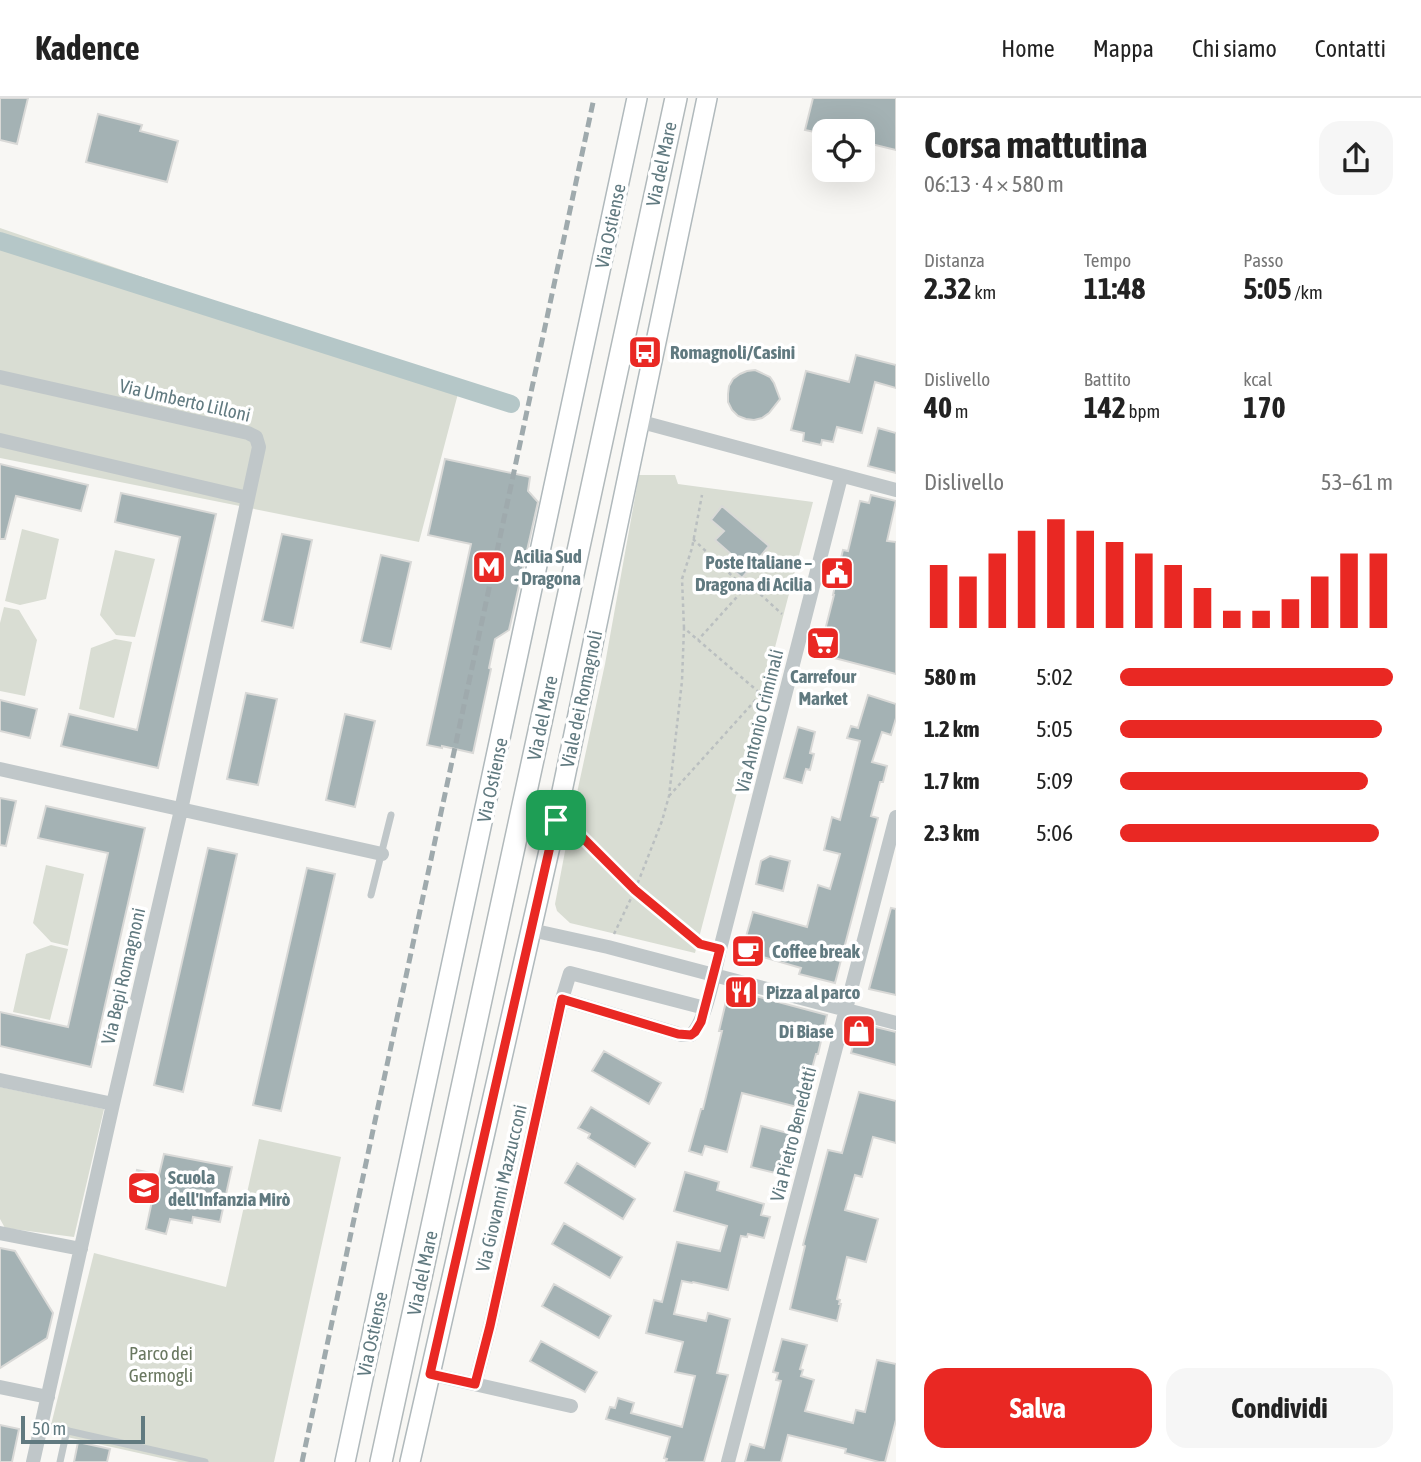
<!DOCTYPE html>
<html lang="it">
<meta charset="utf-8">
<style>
body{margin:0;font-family:"Asap Condensed",sans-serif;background:#f6f6f6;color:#222;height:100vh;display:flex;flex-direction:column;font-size:26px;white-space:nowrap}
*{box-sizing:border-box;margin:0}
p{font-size:23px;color:#767676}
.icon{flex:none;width:38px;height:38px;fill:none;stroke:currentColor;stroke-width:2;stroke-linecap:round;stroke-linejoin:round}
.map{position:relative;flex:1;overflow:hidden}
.sheet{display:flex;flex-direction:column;background:#fff;width:525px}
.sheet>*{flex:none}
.controls{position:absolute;left:812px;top:21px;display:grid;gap:14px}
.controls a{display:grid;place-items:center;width:63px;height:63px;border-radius:14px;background:#fff;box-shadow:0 7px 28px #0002;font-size:35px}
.scale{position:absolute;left:21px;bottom:18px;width:124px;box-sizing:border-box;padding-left:7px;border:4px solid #617a80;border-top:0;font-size:19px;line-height:24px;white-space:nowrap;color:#617a80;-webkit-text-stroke:5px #fff;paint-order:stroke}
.pin{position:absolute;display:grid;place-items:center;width:60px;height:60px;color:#fff;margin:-30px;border-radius:14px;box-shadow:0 4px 10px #0006}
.round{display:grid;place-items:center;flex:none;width:74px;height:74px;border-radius:21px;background:#f6f6f6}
.headline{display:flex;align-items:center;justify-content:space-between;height:119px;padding:0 28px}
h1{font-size:38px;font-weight:700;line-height:52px}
.stats{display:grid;grid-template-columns:repeat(3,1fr);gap:10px;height:119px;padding:7px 28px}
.stats div{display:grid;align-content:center}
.stats b{font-size:30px;font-weight:700}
.stats small{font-size:19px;font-weight:400}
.stats p{font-size:19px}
.chart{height:196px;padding:14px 28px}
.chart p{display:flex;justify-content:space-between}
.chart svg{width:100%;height:126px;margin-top:7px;stroke:#e92823;stroke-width:6}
.primary-button{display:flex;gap:14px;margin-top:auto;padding:14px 28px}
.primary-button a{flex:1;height:80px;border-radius:21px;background:#e92823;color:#fff;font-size:28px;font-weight:700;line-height:80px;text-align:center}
.primary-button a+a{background:#f6f6f6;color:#222}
ul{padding:0 28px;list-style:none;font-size:23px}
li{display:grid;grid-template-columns:112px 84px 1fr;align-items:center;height:52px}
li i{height:18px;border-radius:9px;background:#e92823}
header{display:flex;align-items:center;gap:42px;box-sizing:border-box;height:98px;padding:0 35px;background:#fff;border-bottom:2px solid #e0e0e0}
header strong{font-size:33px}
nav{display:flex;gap:38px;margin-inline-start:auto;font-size:24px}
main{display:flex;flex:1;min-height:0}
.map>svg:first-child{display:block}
.green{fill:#d9ddd3}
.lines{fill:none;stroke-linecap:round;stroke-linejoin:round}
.canal{stroke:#b5c7c8;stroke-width:18}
.building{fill:#a4b2b4;stroke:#d9d9d7;stroke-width:2}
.secondary-casing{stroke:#b0b9bc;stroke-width:22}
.primary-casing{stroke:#b1b9bb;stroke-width:24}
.path{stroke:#babfc0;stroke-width:2.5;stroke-dasharray:3.5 3.5;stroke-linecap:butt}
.lane{stroke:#c0c7c9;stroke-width:7}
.street{stroke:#c0c7c9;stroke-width:14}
.secondary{stroke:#fff;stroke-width:19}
.primary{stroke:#fff;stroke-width:21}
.rail{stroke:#9faaad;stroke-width:5;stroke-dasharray:10 5;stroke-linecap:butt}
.route-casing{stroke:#fff;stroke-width:14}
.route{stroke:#e92823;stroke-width:9}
.labels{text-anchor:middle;stroke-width:7;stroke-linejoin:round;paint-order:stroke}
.street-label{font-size:19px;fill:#617a80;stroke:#fff}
.poi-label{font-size:19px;font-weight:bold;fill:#617a80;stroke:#fff;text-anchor:start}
.park-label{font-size:19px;fill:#6a7861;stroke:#fff}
</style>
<header>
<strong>Kadence</strong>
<nav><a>Home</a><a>Mappa</a><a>Chi siamo</a><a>Contatti</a></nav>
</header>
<main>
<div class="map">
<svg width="896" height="1364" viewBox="0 0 896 1364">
<rect width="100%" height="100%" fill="#f8f7f4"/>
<path class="green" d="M0 130 460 288 419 444 0 360Z
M639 377H675L678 386 813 404 695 855 570 825 557 813 555 806 570 727 605 566Z
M22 431 59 441 46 501 20 507 5 503Z
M115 452 155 461 135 539 116 537 100 517Z
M4 509 19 512 37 542 25 598 0 593V525Z
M115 541 132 544 114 620 79 611 91 550Z
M46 767 84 776 68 848 51 844 33 825Z
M51 847 68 851 50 922 13 914 26 856Z
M0 989 104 1011 74 1139 5 1130 0 1121Z
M259 1041 341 1059 274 1364H179L49 1335 94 1155 226 1189Z"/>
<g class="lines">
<path class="canal" d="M0 143 511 306"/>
</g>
<path class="building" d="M0 0H28L17 46 0 42Z
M813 0H896V52L863 44V33H824V36L805 32Z
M98 16 142 27 140 33 178 43 167 84 86 64Z
M856 257 896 267V290L875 284 862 335 837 329 833 344 822 342 821 347 803 343 804 335 791 332 806 273 849 284Z
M755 272 770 279 774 285 780 301 769 315 762 320 754 322 746 321 738 318 732 312 728 304V296L729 288 733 281 740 276 747 273Z
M878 330 896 335V375L868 368Z
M445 361 530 379 528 393 538 404 509 532 495 541 489 570 491 571 473 655 442 648V650L427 647 471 446 428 437Z
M0 366 88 387 81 413 16 398 5 441H0Z
M121 395 216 416 158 670 61 648 69 616 137 632 180 439 115 424Z
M871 397 896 403 887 443 896 444V576L819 556 834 497H833L836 483 833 482 837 468H839L843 452 848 453 860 403 869 405Z
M722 408 769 448 742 480 724 464 731 456 715 442 724 433 711 422Z
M282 436 312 442 293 530 262 523Z
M381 457 411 464 391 551 361 544Z
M246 595 277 601 258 687 227 681Z
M868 597 896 606V620L891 637 882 634 872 664 887 668 883 684H880L871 718 878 720 835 885 799 876 801 870 742 853 753 814 807 829 818 787 830 791 840 756 824 752 832 719 840 722 860 643 847 640 851 628 858 630Z
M0 602 37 611 30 640 0 633Z
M345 616 375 623 355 709 326 702Z
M798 629 815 634 810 655 814 656 810 672 806 671 802 685 784 680Z
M0 700 16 703 6 748 0 747Z
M46 708 145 730 91 969 0 948V914L68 929 108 755 38 740Z
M208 750 237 756 183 994 154 987Z
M770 758 790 763 783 793 756 786 761 763Z
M307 770 335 776 281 1013 253 1007Z
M891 810 896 811V897L869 891Z
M729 891 827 917 818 956H816L801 1010 742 995 727 1054 705 1048 702 1057 689 1053 701 1011H703L722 933H719Z
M859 925 896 934V967L851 955Z
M604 953 661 985 649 1006 592 973Z
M859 994 896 1003V1045L873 1039 862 1079 855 1077 845 1112 878 1121 866 1164 847 1159 837 1201 840 1202 839 1206H841L837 1223 790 1211 805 1148 803 1147 828 1052 842 1055Z
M591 1009 650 1045 635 1069 588 1040 590 1036 578 1030Z
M761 1028 799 1038 788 1078 751 1069Z
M164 1056 232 1069 220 1124 193 1119 192 1125 170 1121 166 1136 146 1131 152 1103 131 1099 137 1072 159 1077Z
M577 1065 635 1101 623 1121 565 1085Z
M685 1074 719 1084 717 1092 764 1106 761 1117 770 1119 764 1140 748 1136 747 1139 741 1138 728 1192 693 1184 692 1185 682 1183 674 1216 706 1223 708 1215 730 1221 717 1275 728 1277 704 1364H666L667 1361 664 1360 670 1339 606 1321 610 1309 615 1310 618 1300 634 1305 631 1315 682 1329 695 1278 675 1274 683 1244 646 1235 654 1202 662 1204 677 1144 720 1153 727 1128 674 1113Z
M564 1125 622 1159 610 1180 552 1146Z
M0 1150 15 1153 53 1215 47 1240 0 1270Z
M554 1186 611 1218 599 1240 542 1208Z
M782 1241 807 1247 800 1271 803 1272 801 1278 814 1282 805 1313 853 1325 856 1312 865 1314 877 1262 896 1266V1322L885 1364H879L845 1355 846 1351 788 1337 781 1364H745L750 1346 764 1350 781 1283 776 1282 778 1275 773 1274Z
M541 1243 597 1274 585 1294 530 1263Z
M0 1327 19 1331 12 1364H0Z
M78 1344 110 1351 107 1364H74Z"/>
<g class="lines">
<g class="secondary-casing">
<path id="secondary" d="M345 1364 637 0
M410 1364 556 722 707 0"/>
</g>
<g class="primary-casing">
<path id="primary" d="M381 1364 676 0"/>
</g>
<path class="path" d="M693 441 745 490 698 542
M745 490 749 486 782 516
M684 530 682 481 692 450 702 397
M574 732 635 792 700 846 705 847
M614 836 635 792 662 723 669 698 682 583 684 530 761 596 669 698"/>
<path class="lane" d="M371 797 391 717
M42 1327 205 1364
M60 1364 67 1332"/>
<path class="street" d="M0 279 248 335 256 339 259 349 181 712 113 1006 33 1364
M638 323 896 392
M0 342 248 400
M0 671 382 756
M531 832 608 849 896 925
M705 910 570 875 562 901 682 937H691C706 924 715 872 720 851L841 379
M0 982 113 1006
M0 1135 81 1151
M430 1276 571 1308
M475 1286 490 1228 562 901
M0 1289 48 1299
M728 1364 896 719"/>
<use href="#secondary" class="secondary"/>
<use href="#primary" class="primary"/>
<path class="rail" d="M302 1364 594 0"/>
</g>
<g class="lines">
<g class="route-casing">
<path id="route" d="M556 722 570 727 635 792 700 846 720 851 701 924 695 934 691 937 678 936 562 901 490 1228 475 1286 430 1276Z"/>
</g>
<use href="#route" class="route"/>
</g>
<defs>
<g id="bus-square" transform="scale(1.75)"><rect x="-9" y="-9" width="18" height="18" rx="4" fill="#e92823" stroke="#fff"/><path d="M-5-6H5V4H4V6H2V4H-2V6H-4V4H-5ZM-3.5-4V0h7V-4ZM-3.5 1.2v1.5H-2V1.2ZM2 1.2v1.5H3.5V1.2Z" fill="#fff"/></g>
<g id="metro-square" transform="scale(1.75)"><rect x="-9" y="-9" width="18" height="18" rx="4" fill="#e92823" stroke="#fff"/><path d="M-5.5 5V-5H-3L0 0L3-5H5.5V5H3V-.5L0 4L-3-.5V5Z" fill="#fff"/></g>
<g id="civic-square" transform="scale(1.75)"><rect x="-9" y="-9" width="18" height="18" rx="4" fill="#e92823" stroke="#fff"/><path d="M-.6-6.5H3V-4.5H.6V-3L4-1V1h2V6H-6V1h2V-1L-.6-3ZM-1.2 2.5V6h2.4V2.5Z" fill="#fff"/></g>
<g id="supermarket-square" transform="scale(1.75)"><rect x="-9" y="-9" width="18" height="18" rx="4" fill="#e92823" stroke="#fff"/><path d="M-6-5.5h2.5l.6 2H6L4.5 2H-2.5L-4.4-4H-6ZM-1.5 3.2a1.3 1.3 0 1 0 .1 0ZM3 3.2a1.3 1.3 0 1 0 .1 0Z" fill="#fff"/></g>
<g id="cafe-square" transform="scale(1.75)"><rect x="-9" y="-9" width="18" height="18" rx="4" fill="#e92823" stroke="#fff"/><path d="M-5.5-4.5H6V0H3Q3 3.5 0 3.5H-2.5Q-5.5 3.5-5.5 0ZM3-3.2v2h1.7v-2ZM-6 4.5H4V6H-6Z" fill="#fff"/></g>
<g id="restaurant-square" transform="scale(1.75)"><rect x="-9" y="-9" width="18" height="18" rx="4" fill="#e92823" stroke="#fff"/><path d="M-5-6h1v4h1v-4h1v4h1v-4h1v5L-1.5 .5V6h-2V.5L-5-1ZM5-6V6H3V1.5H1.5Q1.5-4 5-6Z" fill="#fff"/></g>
<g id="shop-square" transform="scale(1.75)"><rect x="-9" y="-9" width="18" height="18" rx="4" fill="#e92823" stroke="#fff"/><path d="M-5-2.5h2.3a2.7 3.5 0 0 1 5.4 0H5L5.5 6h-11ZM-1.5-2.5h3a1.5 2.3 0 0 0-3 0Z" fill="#fff"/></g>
<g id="school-square" transform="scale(1.75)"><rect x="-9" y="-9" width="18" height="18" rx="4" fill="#e92823" stroke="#fff"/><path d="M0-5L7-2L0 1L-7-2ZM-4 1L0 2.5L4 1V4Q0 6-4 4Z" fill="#fff"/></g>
</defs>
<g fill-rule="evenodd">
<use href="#bus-square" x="645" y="254"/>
<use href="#metro-square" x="489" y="469"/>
<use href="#civic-square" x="837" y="475"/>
<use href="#supermarket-square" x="823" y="545"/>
<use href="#cafe-square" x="748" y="853"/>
<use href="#restaurant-square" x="741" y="894"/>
<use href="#shop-square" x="859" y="933"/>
<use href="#school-square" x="144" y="1090"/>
</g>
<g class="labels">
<g class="street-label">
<text transform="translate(661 66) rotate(-78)" y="7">Via del Mare</text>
<text transform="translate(610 128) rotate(-78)" y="7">Via Ostiense</text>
<text transform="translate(185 302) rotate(13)" y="7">Via Umberto Lilloni</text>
<text transform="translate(581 601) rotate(-78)" y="7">Viale dei Romagnoli</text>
<text transform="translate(542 620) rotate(-78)" y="7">Via del Mare</text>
<text transform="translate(759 623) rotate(-76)" y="7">Via Antonio Criminali</text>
<text transform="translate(492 682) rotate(-78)" y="7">Via Ostiense</text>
<text transform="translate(123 878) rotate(-77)" y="7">Via Bepi Romagnoni</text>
<text transform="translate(793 1036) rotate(-76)" y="7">Via Pietro Benedetti</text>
<text transform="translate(501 1090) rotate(-77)" y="7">Via Giovanni Mazzucconi</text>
<text transform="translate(422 1175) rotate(-78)" y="7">Via del Mare</text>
<text transform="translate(372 1236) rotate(-78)" y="7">Via Ostiense</text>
</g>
<g class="poi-label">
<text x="670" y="261">Romagnoli/Casini</text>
<text x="514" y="465">Acilia Sud<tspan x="514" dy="22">- Dragona</tspan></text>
<text x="812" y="471" text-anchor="end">Poste Italiane –<tspan x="812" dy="22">Dragona di Acilia</tspan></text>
<text x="823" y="585" text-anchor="middle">Carrefour<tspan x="823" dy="22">Market</tspan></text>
<text x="772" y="860">Coffee break</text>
<text x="766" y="901">Pizza al parco</text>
<text x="834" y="940" text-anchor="end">Di Biase</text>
<text x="168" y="1086">Scuola<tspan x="168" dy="22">dell'Infanzia Mirò</tspan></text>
</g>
<g class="park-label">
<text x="161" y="1262">Parco dei<tspan x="161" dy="22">Germogli</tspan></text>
</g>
</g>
</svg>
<div class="controls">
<a><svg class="icon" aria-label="locate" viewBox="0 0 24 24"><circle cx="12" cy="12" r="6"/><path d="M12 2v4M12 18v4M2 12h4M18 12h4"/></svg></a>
</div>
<div class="scale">50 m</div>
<div class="pin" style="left:556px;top:722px;background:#1e9e55"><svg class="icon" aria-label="arrive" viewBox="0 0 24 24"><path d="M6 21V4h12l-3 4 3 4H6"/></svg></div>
</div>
<section class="sheet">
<div class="headline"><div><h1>Corsa mattutina</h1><p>06:13 · 4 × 580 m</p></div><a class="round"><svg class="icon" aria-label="share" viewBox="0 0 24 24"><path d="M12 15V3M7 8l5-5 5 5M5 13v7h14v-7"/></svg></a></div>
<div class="stats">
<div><p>Distanza</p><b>2.32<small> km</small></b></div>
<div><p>Tempo</p><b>11:48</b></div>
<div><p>Passo</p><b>5:05<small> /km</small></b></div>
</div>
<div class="stats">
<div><p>Dislivello</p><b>40<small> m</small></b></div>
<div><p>Battito</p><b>142<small> bpm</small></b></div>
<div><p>kcal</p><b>170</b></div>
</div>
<div class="chart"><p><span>Dislivello</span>53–61 m</p>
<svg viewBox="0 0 160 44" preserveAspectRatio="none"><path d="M5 44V22M15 44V26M25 44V18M35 44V10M45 44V6M55 44V10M65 44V14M75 44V18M85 44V22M95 44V30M105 44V38M115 44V38M125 44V34M135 44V26M145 44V18M155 44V18"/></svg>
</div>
<ul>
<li><b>580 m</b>5:02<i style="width:100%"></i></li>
<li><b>1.2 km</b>5:05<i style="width:96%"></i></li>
<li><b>1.7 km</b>5:09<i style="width:91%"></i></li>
<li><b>2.3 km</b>5:06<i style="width:95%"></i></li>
</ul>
<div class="primary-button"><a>Salva</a><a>Condividi</a></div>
</section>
</main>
